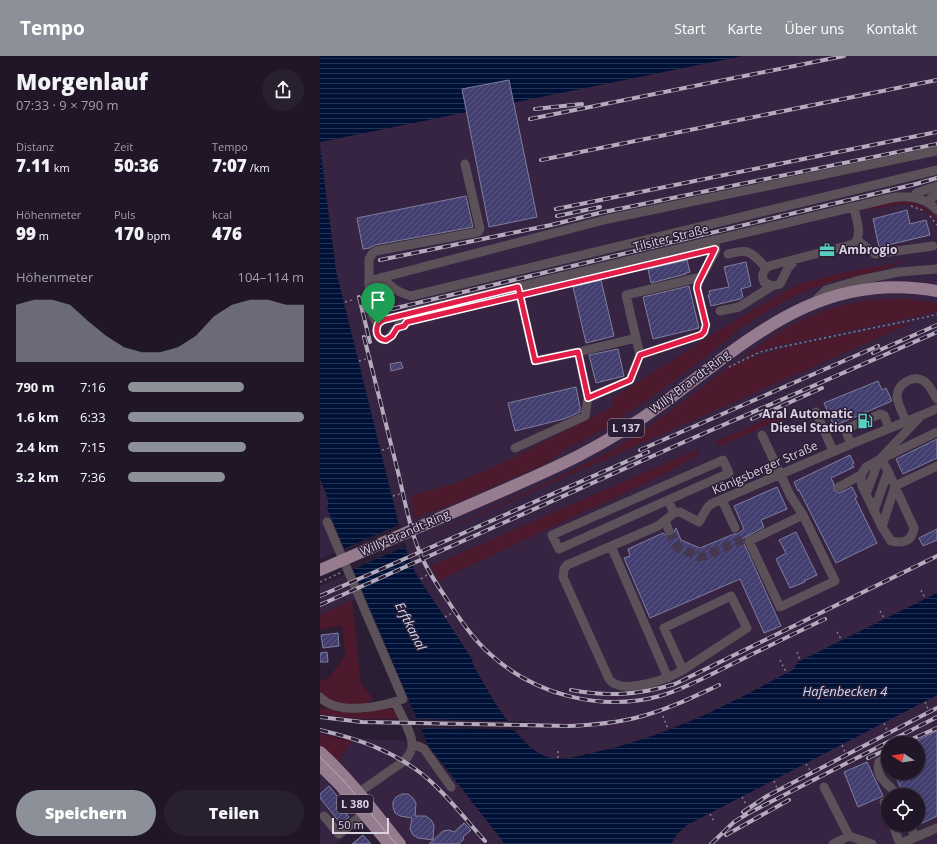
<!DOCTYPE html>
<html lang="de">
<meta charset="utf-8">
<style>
body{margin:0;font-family:"Open Sans",sans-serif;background:#281f2f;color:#f1f3f6;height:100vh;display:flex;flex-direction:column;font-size:15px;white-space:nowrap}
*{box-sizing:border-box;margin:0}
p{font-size:13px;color:#a29fa7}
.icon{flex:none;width:22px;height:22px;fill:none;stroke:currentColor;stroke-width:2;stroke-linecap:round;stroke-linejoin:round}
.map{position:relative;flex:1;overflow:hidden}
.sheet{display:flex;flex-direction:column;background:#201627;width:320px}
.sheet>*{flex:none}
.needle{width:26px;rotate:282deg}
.controls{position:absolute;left:561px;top:680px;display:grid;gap:8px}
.controls a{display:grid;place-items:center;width:44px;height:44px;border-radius:50%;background:#201627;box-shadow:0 1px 3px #0004,0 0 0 1px #3d3544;font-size:20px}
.scale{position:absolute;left:12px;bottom:10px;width:57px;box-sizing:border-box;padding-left:4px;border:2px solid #dbd2e2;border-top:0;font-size:11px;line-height:14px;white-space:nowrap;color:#dbd2e2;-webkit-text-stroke:3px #2b1d34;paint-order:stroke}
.pin{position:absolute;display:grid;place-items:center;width:34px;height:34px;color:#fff;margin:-41px -17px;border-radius:50% 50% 50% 0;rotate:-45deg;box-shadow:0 0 4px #0007}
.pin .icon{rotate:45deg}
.round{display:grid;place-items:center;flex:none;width:42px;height:42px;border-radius:21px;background:#281f2f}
.overview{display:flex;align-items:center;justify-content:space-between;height:68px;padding:0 16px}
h1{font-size:22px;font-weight:800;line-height:30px}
.stats{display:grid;grid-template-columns:repeat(3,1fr);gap:6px;height:68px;padding:4px 16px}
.stats div{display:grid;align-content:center}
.stats b{font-size:17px;font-weight:800}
.stats small{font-size:11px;font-weight:400}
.stats p{font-size:11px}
.chart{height:112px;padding:8px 16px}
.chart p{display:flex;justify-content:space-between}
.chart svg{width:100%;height:72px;margin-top:4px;fill:#8c9099;opacity:.7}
.cta{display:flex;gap:8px;margin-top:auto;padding:8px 16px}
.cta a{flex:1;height:46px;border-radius:24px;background:#8c9099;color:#fff;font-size:16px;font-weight:800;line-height:46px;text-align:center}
.cta a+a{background:#281f2f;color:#f1f3f6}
ul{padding:0 16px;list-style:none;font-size:13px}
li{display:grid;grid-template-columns:64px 48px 1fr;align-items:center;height:30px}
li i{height:10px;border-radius:5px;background:#8c9099}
header{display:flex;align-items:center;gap:24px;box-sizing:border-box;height:56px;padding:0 20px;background:#8c9099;color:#fff}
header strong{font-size:19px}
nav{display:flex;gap:22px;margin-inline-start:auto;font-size:14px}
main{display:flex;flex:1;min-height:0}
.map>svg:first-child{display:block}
.built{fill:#362442;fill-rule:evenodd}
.grass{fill:#4c1a2c}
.water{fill:url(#water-rules)}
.pier{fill:#2b1d34}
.building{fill:url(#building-hatch);stroke:#7f7e9e}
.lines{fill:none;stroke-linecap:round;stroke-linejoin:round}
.minor-tunnel{stroke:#45384e;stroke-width:9;stroke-dasharray:9 4.5;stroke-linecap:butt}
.path{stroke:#897d91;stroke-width:1.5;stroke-dasharray:2 3;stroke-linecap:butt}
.minor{stroke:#5c5059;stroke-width:9}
.major{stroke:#957c8e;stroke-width:12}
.tram{stroke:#b5abbc;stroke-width:1}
.rail-casing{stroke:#b5abbc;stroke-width:4}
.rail{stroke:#2b1d34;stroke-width:2.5;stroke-dasharray:8;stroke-linecap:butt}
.route-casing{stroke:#fff;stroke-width:8}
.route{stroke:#e11d48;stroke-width:5}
.labels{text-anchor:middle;stroke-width:3;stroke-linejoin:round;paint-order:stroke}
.shield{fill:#2b1d34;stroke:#a69cae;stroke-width:1}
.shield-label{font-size:11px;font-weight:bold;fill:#dbd2e2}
.street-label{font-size:12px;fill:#dbd2e2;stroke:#2b1d34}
.poi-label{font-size:12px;font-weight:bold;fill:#dbd2e2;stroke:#2b1d34;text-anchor:start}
.water-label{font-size:13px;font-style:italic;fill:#c8daf7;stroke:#2b1d34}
</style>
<header>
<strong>Tempo</strong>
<nav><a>Start</a><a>Karte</a><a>Über uns</a><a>Kontakt</a></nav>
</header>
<main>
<section class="sheet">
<div class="overview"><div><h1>Morgenlauf</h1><p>07:33 · 9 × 790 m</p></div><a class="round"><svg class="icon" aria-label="share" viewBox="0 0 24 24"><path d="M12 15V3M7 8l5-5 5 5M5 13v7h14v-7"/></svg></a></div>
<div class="stats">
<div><p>Distanz</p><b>7.11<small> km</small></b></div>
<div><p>Zeit</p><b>50:36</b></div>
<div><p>Tempo</p><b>7:07<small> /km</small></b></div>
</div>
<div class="stats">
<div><p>Höhenmeter</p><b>99<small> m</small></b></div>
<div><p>Puls</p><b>170<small> bpm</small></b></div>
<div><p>kcal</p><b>476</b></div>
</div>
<div class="chart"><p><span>Höhenmeter</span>104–114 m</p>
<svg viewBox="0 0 160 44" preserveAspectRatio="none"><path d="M0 44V9L10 6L20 6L30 9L40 19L50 28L60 35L70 38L80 38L90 35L100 28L110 16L120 9L130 6L140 6L150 9L160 9V44z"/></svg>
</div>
<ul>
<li><b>790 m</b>7:16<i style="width:66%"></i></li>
<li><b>1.6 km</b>6:33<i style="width:100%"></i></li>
<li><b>2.4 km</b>7:15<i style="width:67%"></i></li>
<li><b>3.2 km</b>7:36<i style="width:55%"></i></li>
</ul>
<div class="cta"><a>Speichern</a><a>Teilen</a></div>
</section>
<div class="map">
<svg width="617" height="788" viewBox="0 0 617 788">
<defs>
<pattern id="water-rules" width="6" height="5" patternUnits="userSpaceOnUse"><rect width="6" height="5" fill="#001138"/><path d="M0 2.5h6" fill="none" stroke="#253354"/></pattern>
<pattern id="building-hatch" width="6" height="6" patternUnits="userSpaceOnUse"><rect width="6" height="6" fill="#423e6f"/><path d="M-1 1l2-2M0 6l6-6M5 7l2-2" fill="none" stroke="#5d5983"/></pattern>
</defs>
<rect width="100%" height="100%" fill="#2b1d34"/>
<path class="built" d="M422 0H617V537L478 606 473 614 403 650 379 661 326 682 286 694 247 702 234 703 222 699 212 692 195 674H209L206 665H188L174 645 153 609 152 603 95 517 0 559V530L85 492 16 215 0 86Z
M0 423 8 444 9 448 7 452 24 492 0 503Z
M617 639V788H351L358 777 367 769ZM568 687H598V717H568ZM568 739H598V769H568Z
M34 682 102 686 114 698 185 788H88L18 706Z
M0 717 4 719 43 765 16 788H0Z"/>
<path class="grass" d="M585 145C599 147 608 152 617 163V167C598 142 578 148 551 154L550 151 563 147Z
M586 205 562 214 513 225 474 240 424 269 383 303 336 338 284 373 241 396 227 407 131 449 94 462 91 440 136 427 191 403 275 360 294 349 293 342 399 274 478 228 527 216Z
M572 243H586L617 247V255L608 258 457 290 442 294 422 302C469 266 511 245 572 243Z
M594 266 117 478V477L233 424 295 393 351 355 408 312 431 302 460 293 487 287 566 271Z
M464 356V360L460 366 450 368 401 390 397 389 396 385Z
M378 393 379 398 347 417 128 520 119 526 111 510Z
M32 544 41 628 53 642 45 649 21 650 9 646 0 636V625L9 622 25 599 22 570 4 572 0 574V559Z
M67 651 75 654 78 663H39L0 658V652L22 655Z
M0 678 32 685 18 706 0 691Z"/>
<path class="water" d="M0 0H422L0 86Z
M0 92 16 215 78 466 89 502 96 518 152 603 153 609C168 635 195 686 222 699 239 707 255 701 272 697 317 687 362 671 403 650 427 639 449 626 473 614L478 606 617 537V639L367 769 358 777 351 788H185L108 689 7 452C12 444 3 431 0 423Z"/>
<path class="pier" d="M80 468 86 490 32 514 23 493Z
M96 663 190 665 198 674 99 672Z"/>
<path class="building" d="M189 24 217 161 169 171 142 33Z
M146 140 153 171 55 189 50 192 43 193 37 162Z
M587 154 590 168 606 164 610 179 559 191 553 163Z
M367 204 370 216 366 217V218L331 227 328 213Z
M426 206 431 230 421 233 423 241 420 243 391 250 388 239 390 238 389 235 409 231 404 211Z
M281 224 294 280 266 287 253 231Z
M369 230 379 272 333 283 323 241Z
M298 293 304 320 276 327 269 299Z
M81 306 83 312 71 315 70 308Z
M558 325 562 334 566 332 572 345 544 357V358L537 361V360L514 370 504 347Z
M256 331 260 351V356L244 363 195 375 188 347Z
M617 383V402L583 418 576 403Z
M530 399 534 407 532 408 534 411 511 422 514 428V434L519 437 532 431 537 441 535 442 557 487 516 507 479 434 478 435 474 426Z
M457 431 467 453 441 464 444 471 422 483 461 570 444 577 420 523 330 562 304 502 310 500 308 493 343 477 348 481 352 480 354 478 355 473 356 472 361 484 380 492 414 478H417L424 473 414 450Z
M617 473V484L603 490 599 482Z
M476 476 497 519 484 525 485 526 470 532 456 503 466 497 459 484Z
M18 577 19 590 3 592 1 579Z
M7 596 8 606H0V597Z
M617 675V760L598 769V739H584L574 717H598V684Z
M547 706 563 740 538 751 524 716Z
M9 730 28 754 25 757 29 761 21 768 0 742V738Z
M82 738H88L93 742 96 747 95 760H106L111 764 114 769 113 784 98 782 93 779 90 773 92 762 80 760 75 757 73 751V746L76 741Z
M144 767 151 774 143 781 144 783 139 788H109L123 775 129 774 134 776Z
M43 779 51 788H32Z"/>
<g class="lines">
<path class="minor-tunnel" d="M349 475 357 491 380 501 423 484"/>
<path class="path" d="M591 150 605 155
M610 160 617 169
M25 246 32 244
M39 305 46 303
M409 311 440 296 456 292 611 260 617 258
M62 394 69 392
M73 440 80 438
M101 523 107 519
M0 526 20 517
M601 534 605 542
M560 555 564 562
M125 561 132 557
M517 576 521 583
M477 596 480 604
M460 604 466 616
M605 646 608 653
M343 660 348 673
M564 667 567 674
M522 689 525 696
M238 702V692
M486 708 490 714
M454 725 457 732
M422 741 426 748
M390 758 394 765"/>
<path class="minor" d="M595 142 596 137 617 130
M608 147 611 142 617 139
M537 184 555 198 613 190
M408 198C430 192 431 196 446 212
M474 205 468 212 460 228 452 230 444 226C441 220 443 214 449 210L534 188C543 178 536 163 534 151
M62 221C72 232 77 236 91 240L617 114
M49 225 288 163 617 95
M198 231 215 305 258 296
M494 246 506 234 540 224 579 216 617 213
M400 255 419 251 452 230
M87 258 69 282C59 288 54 277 58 268L63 264 87 258 89 257 571 142C589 139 605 141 617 154
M58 268 52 259 49 235V203L52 198 56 195 158 176 160 173 145 108
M316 282 258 296 268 342 310 324 320 299 381 279 384 276 386 269 377 232 378 227 396 194 394 184
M320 299 306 239 381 221
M496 356 513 395
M586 365C583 358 578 349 577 341 577 328 593 318 604 325 610 329 613 337 617 343
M442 379 470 439 483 459 515 525 460 551 429 485 483 459
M531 388 526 376 528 372 560 358 564 359 569 372
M195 392 265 360 268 342
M559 404 564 408 568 415 594 472C592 485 584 488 571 485L562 471 542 430 541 419 546 411 559 404 599 362
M519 431 541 419
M546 438 559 404 617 376
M348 444 409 417 403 404 232 479 239 493 348 444 354 457
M402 444 415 472
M554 455 568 415
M345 465 349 475
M562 471 575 430 617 410
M291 490 348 622
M363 614 344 572 411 540 427 572 363 614C348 623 301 640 289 623L243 521 244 513 247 509 338 470 354 457 360 456 379 466 387 452 391 448 531 388 617 353
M0 641C17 660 61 651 83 643L7 466
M92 691 98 690 104 693 131 731
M567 702 559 706C554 722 570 728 577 739
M504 731 529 780
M38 737 84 705C88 701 91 697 92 691 94 680 80 657 75 646
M564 746 568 757
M4 760 19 778 43 758
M573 769 580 788
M590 769 595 781
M513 788 529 780 552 788
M580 788 617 772"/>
<path class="major" d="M0 514C53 491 106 468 159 445 193 430 227 416 260 399 289 384 318 366 345 346 431 282 501 214 617 235
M0 696C30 723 55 757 80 788
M0 709 20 729 69 788"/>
<path class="tram" d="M0 701 24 725 76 788"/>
<g class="rail-casing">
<path id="rail" d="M215 53 262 48
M210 63 524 0
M221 104 617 24
M236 153 617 76
M237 160 280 151
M60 204 231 169 279 157 617 88
M39 241 50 286
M72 253 596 128 617 122
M44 281C55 326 67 371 78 416 85 445 90 475 102 502 109 516 117 529 126 542 139 562 152 582 170 598 215 639 281 656 340 640 364 633 386 621 408 610 441 594 473 578 505 563
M553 297 617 269
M432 363 502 332
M320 394 558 290
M0 540 328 396
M0 549 364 386 617 276
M251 634C288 641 318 639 355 628L617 500
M0 661 42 666 249 670C273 669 296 667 319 661 347 654 373 641 399 629
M0 674C38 683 71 694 102 718 125 736 145 763 165 785
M583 687 617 672
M548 702 568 693
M423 756 447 740 617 652
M406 779 469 744
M391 788 414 766 429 757 617 661"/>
</g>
<use href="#rail" class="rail"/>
</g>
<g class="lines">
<g class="route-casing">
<path id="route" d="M58 268 63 264 87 258 198 231 200 239 215 305 258 296 268 342 310 324 320 299 381 279 384 276 386 269 377 232 378 227 395 193 87 266 84 270 77 272 72 280 66 284C57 283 55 276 58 268"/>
</g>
<use href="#route" class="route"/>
</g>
<defs>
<g id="office-bare" transform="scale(1.2)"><path d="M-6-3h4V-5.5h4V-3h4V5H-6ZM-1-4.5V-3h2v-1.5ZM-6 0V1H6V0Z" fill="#58cec0" stroke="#2b1d34" stroke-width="2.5" paint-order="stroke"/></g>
<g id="fuel-bare" transform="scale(1.2)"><path d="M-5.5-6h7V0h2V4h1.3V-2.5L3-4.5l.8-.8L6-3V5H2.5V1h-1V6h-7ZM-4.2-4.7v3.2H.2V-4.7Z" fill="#58cec0" stroke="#2b1d34" stroke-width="2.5" paint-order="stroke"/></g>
</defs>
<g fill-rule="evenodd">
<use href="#office-bare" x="507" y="194"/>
<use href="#fuel-bare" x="545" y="365"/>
</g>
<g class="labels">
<g class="shield">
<rect x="288" y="363" width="36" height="18" rx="3"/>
<rect x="17" y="739" width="36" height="18" rx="3"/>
</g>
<g class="shield-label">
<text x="306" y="376">L 137</text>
<text x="35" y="752">L 380</text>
</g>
<g class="street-label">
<text transform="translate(351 182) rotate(-14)" y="4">Tilsiter Straße</text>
<text transform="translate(370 326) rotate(-37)" y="4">Willy-Brandt-Ring</text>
<text transform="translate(445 412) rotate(-24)" y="4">Königsberger Straße</text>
<text transform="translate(85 477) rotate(-24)" y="4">Willy-Brandt-Ring</text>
</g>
<g class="poi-label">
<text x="519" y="198">Ambrogio</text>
<text x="533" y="362" text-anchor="end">Aral Automatic<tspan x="533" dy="14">Diesel Station</tspan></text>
</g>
<g class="water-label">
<text transform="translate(91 570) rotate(63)" y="5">Erftkanal</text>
<text x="525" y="640">Hafenbecken 4</text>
</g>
</g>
</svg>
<div class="controls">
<a><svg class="needle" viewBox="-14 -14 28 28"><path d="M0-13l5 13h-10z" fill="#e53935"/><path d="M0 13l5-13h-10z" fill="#a29fa7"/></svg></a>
<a><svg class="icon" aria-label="locate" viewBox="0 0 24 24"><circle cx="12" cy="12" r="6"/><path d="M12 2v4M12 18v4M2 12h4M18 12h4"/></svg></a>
</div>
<div class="scale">50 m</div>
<div class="pin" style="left:58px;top:268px;background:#1e9e55"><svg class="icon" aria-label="arrive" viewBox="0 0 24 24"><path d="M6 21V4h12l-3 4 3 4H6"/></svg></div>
</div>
</main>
